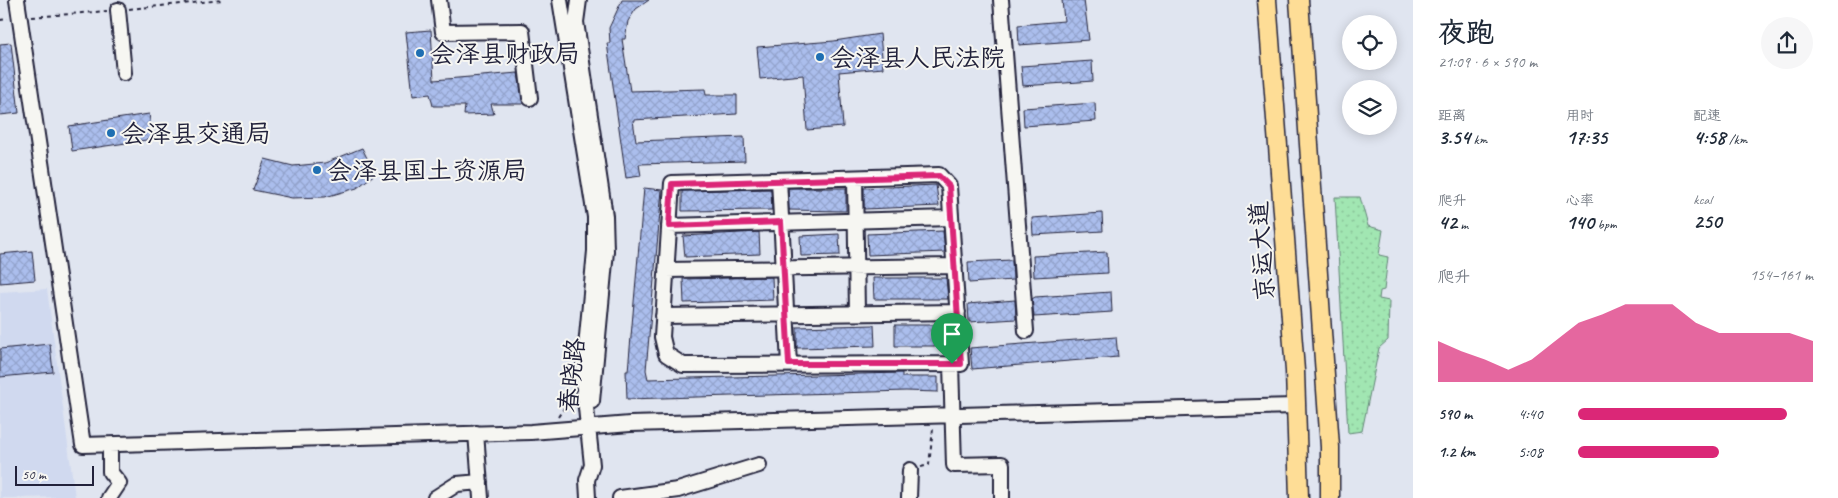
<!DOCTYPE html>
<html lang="zh">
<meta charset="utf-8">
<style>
body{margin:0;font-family:Caveat,"LXGW WenKai TC",sans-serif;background:#f6f6f7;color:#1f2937;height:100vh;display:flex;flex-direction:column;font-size:19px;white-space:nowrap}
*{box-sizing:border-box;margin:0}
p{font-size:16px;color:#747a83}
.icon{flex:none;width:28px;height:28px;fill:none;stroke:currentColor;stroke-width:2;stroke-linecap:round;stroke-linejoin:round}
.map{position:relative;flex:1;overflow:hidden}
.sheet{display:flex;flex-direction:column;background:#fff;width:425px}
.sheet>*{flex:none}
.tools{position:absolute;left:1342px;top:15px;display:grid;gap:10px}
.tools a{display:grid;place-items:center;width:55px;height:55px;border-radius:50%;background:#fff;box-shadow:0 2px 12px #0003;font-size:25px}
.scale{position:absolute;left:15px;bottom:12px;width:79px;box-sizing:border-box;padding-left:5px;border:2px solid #22223b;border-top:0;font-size:14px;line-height:18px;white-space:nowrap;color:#22223b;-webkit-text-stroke:4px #f6f6f2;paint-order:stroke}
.pin{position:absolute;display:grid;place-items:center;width:42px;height:42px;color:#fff;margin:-51px -21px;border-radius:50% 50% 50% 0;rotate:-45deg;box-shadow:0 0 5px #0007}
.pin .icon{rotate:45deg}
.round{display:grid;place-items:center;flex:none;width:52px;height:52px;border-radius:26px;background:#f6f6f7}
.head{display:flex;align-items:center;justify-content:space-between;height:85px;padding:0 25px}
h1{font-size:28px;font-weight:700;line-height:38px}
.figures{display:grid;grid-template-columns:repeat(3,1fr);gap:8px;height:85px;padding:5px 25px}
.figures div{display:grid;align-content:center}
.figures b{font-size:21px;font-weight:700}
.figures small{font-size:14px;font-weight:400}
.figures p{font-size:14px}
.chart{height:140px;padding:10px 25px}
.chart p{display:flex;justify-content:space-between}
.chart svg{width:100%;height:90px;margin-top:5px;fill:#db2777;opacity:.7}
ul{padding:0 25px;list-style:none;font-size:16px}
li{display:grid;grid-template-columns:80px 60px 1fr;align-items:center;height:38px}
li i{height:12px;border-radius:6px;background:#db2777}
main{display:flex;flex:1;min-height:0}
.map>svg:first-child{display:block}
.built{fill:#d0d9ef}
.grass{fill:url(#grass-dots);stroke:#628476}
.building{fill:url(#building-cross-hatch);stroke:#22223b}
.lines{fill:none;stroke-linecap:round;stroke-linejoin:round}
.minor-casing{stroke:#22223b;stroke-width:18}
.major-casing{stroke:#22223b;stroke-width:21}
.path{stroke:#22223b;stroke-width:2;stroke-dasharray:4 4;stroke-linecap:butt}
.minor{stroke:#f6f6f2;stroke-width:14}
.major{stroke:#fedd96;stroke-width:18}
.route-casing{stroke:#fff;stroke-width:10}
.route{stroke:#db2777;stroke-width:6}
.poi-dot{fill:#1f6fb2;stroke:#f6f6f2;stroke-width:2}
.labels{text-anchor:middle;stroke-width:4;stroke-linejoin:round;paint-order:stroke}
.poi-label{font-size:25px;fill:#22223b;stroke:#f6f6f2;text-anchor:start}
.street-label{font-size:25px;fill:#22223b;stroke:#f6f6f2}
</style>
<main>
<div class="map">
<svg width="1413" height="498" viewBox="0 0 1413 498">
<defs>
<pattern id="grass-dots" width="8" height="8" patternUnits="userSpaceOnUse" patternTransform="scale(1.25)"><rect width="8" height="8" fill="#a1e6b2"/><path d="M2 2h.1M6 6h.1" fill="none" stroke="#8ac59a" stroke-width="1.8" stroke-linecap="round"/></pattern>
<pattern id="building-cross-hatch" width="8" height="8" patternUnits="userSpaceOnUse" patternTransform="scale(1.25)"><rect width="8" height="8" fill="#abbeed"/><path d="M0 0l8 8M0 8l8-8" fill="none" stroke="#93a3cc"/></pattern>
</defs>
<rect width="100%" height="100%" fill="#e0e5f0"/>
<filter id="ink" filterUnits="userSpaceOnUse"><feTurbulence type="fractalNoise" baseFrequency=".02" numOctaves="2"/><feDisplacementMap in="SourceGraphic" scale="10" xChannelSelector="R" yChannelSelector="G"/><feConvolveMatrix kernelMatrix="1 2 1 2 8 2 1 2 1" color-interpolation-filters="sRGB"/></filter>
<g filter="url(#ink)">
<path class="built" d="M47 289 75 497 0 498V292Z"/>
<path class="grass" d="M1335 197H1360L1368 226 1383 230 1379 255 1388 257 1384 290 1380 291 1379 299 1389 301 1388 340 1379 348 1362 431 1348 433Z"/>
<path class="building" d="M622 0H649L636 9 628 21 625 39H622L630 91 705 89 706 95H737V114L633 120 636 141 744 137 745 161 639 164 641 176 626 178 607 43H610L609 28Z
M1062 0H1084L1089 40 1019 45 1018 25 1064 21Z
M431 30 434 80 518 73 523 104H491L494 114 464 115 465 106H433L430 94 413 96 406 32Z
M880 34 883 68 839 72 843 127 807 130 803 75 760 79 757 47 834 41Z
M11 43 19 113 0 115V44Z
M1092 61 1093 81 1023 86 1021 66Z
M1095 103 1096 121 1024 126 1023 108Z
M149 114 153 139 72 151 69 126Z
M362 148 375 174 357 188 325 197 292 198 253 190 265 159 293 166 325 163Z
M936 185 939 206 864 209V188Z
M644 188 662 190 646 370 648 379 902 373V377H938V392L906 391 627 399 626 371H628Z
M788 188H846V211L789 210Z
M771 189 772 210 682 211V191Z
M1102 213 1103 231 1033 235 1032 218Z
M943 231 945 252 868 255 867 234Z
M759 232 760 254 685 257 683 236Z
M839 234 840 255 801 256 800 236Z
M32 251 35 280 0 283V254Z
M1107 252 1108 273 1034 277 1033 256Z
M1012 260 1013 280 969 283 968 262Z
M772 277 773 300 684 303 683 279Z
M873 278H946L948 299H874Z
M1111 292 1112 312 1034 317 1032 299 1035 297Z
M1015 300 1016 319 969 322 968 304Z
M874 325 875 346 797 348V327Z
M895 325H950L951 346H895Z
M1116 337 1118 357 972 369 970 348Z
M50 344 53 372 0 377V349Z"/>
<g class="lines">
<g class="minor-casing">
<path id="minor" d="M17 0 83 445 531 432 630 424 1296 406
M439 0 443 32 522 31 530 98
M560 0 595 217V251L583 379 592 465 587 480 588 498
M579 0 576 22 605 216 606 251 592 401
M1001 0 1026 331
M118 10 124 73
M939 175 949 186 961 364 683 365 666 354 662 337 672 183Z
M855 178 857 313
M779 180 789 364
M669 226 951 218
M666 270 955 266
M663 316 958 312
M951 364 954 465 1002 464V498
M476 433 481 498
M109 498 119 483 110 472V445
M435 498 457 484 480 482
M620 498 678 490 759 465
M909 498 910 470"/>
</g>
<g class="major-casing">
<path id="major" d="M1267 0 1295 371 1299 498
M1299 0 1330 447V498"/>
</g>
<path class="path" d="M129 9 223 0
M32 17 107 11
M0 20 8 19
M558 417 572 396
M921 467 929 465 933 429"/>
<use href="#minor" class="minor"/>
<use href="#major" class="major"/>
</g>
</g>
<g class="lines" filter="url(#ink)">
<g class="route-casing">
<path id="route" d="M939 176 949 186 961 364H789L781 222 669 226 672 184Z"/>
</g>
<use href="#route" class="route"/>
</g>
<g class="poi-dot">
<circle cx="420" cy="53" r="5"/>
<circle cx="820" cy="57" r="5"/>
<circle cx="111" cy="133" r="5"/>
<circle cx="317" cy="170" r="5"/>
</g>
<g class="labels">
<g class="poi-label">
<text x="430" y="62">会泽县财政局</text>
<text x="830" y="66">会泽县人民法院</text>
<text x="121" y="142">会泽县交通局</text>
<text x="327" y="179">会泽县国土资源局</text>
</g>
<g class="street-label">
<text transform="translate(1261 251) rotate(-94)" y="9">京运大道</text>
<text transform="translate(571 375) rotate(-84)" y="9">春晓路</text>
</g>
</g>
</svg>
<div class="tools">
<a><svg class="icon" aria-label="locate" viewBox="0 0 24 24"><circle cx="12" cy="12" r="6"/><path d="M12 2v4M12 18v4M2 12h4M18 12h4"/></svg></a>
<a><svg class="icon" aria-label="layers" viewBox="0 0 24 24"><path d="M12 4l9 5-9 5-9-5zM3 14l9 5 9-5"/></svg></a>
</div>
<div class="scale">50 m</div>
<div class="pin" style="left:952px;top:364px;background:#1e9e55"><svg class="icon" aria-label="arrive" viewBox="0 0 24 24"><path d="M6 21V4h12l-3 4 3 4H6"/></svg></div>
</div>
<section class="sheet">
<div class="head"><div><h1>夜跑</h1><p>21:09 · 6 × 590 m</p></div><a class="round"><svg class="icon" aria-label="share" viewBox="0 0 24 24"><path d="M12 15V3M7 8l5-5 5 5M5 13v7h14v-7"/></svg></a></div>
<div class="figures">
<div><p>距离</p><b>3.54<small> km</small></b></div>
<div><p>用时</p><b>17:35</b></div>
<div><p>配速</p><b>4:58<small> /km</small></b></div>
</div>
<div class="figures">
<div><p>爬升</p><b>42<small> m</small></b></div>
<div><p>心率</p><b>140<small> bpm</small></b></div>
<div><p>kcal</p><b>250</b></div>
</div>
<div class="chart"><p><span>爬升</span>154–161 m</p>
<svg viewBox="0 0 160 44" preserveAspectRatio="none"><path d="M0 44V24L10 29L20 33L30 38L40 33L50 24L60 15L70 11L80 6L90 6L100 6L110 15L120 20L130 20L140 20L150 20L160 24V44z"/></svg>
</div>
<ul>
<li><b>590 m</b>4:40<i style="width:89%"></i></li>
<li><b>1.2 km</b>5:08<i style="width:60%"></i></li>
</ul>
</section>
</main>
